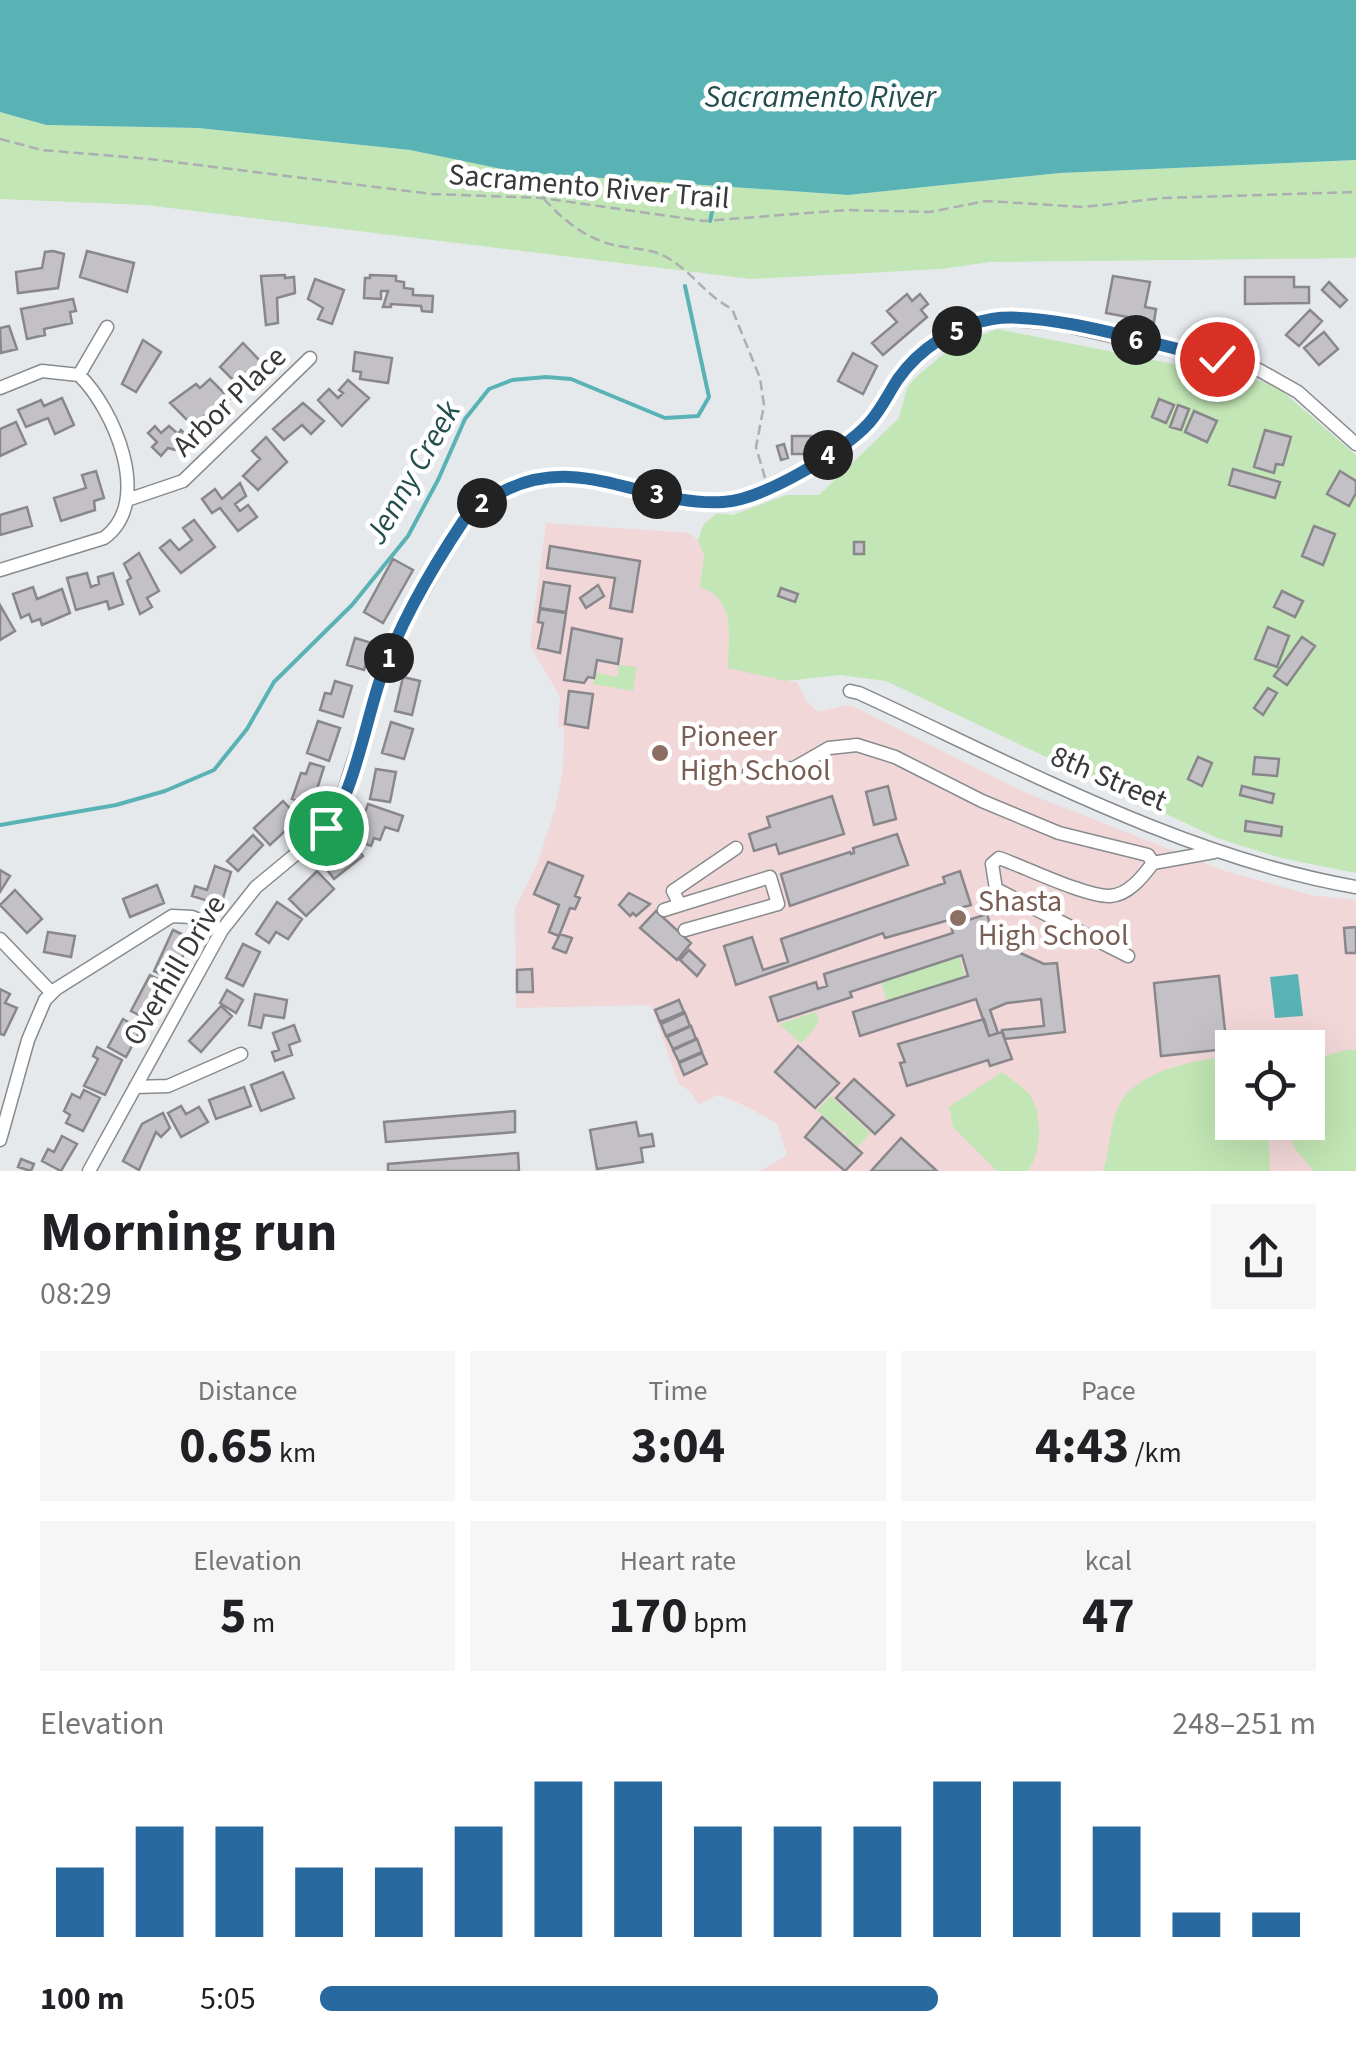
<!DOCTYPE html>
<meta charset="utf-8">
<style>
body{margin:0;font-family:"Source Sans 3",sans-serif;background:#f6f6f6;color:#202124;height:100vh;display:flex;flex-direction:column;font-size:38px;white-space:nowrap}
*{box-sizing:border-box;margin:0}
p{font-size:32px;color:#757577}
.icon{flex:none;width:55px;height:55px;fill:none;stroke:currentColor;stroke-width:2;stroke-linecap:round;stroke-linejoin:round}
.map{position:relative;height:1171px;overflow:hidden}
.side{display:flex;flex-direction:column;background:#fff;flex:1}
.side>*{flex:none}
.controls{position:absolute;left:1215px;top:1030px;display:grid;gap:20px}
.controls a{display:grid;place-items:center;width:110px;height:110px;border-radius:0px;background:#fff;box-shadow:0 10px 40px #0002;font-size:50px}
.pin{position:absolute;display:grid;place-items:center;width:85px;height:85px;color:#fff;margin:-42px;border:5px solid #fff;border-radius:50%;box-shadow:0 2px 10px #0007}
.km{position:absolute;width:50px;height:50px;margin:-25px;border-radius:50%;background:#222;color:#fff;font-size:28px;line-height:50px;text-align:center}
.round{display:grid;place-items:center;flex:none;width:105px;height:105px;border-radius:0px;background:#f6f6f6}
.overview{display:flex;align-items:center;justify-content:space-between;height:170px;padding:0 40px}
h1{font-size:55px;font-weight:700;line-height:75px}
.metrics{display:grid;grid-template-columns:repeat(3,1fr);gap:15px;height:170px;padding:10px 40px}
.metrics div{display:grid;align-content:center;border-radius:0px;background:#f6f6f6;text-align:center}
.metrics b{font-size:50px;font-weight:700}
.metrics small{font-size:28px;font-weight:400}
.metrics p{font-size:28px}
.chart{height:280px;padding:20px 40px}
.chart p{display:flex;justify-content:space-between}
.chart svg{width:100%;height:180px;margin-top:10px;stroke:#28699f;stroke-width:6}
ul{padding:0 40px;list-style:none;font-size:32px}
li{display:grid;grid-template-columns:160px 120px 1fr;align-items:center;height:75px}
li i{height:25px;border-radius:12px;background:#28699f}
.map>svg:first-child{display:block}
.education{fill:#f2d7d8;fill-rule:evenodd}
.green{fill:#c2e6b5}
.water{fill:#59b3b5}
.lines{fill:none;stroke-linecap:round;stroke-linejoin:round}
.stream{stroke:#59b3b5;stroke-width:4}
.building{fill:#c3c1c5;stroke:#89878b;stroke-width:2.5}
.minor-casing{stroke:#888b8e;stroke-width:15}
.path{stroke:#acaeb1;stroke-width:2.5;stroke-dasharray:10 5;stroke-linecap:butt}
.minor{stroke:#fff;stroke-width:12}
.route-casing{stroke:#fff;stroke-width:20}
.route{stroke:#28699f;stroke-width:12}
.education-dot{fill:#8d6e63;stroke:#fff;stroke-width:4}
.labels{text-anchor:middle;stroke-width:9;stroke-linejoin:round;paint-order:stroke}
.street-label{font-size:30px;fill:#38393a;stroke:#fff}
.education-label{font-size:30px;fill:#785e54;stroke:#fff;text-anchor:start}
.water-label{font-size:32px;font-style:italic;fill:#254e4f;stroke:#fff}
</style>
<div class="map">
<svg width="1356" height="1171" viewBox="0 0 1356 1171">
<rect width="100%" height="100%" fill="#e6e9ec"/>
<path class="education" d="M546 523 689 533 701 542 704 555 700 587 715 592 729 615 786 681 797 682 807 702 818 712 846 705 857 708 1024 792 1225 871 1311 895 1356 900V1171H760L787 1155 777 1124 748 1107 718 1095 698 1104 690 1091 679 1085 651 1005 516 1008 515 908 538 862 556 806 563 768 564 728 558 726 560 697 530 645ZM1232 1048H1308V1122H1232Z"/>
<path class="green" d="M0 112 46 125 198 128 410 150 516 172 848 195 1060 173 1356 160V258L990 262 941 269 751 279 146 205 0 199Z
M997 329 1265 382 1282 391 1356 455V873L1281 858 1217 838 886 681 840 675 786 681 728 668C728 635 737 600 700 587L704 555 698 540 703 525 717 513 733 515 786 495H819L899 418 907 388 915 378 952 347Z
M619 665 637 667 633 691 593 684 595 672 617 677Z
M962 955 960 959 965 977 887 1001 881 982Z
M816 1012 819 1023 801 1043 779 1024Z
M1345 1050H1356V1171H1314L1295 1149 1286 1123 1308 1122V1067L1328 1055Z
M1232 1056V1122L1268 1123 1270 1171H1103C1110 1152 1109 1129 1117 1110 1133 1070 1196 1060 1232 1056Z
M1002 1072C1010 1079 1021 1085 1028 1093 1043 1110 1043 1155 1027 1171H997L953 1127 949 1107Z
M831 1096 870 1133 858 1147 845 1135 847 1131 842 1132 817 1110Z"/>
<path class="water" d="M0 0H1356V160L1060 173 848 195 516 172 410 150 198 128 46 125 0 112Z
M1298 974 1303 1016 1275 1018 1270 977Z"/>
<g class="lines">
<path class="stream" d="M710 221 719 182
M0 825 116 805 165 791 214 770 247 729 274 682 352 605 408 536 438 480 465 419 489 389 512 380 546 377 571 379 665 418 698 416 709 397 685 286"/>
</g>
<path class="building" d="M53 251 64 254 58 288 18 293 16 272 42 268 45 252Z
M87 251 134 263 127 292 80 277Z
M285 275V278L294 277 295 293 277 298 278 323 266 325 261 276Z
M370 275 396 276V281L404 282V288L413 289V295L433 296 432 312 422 311 421 306 391 304V307H383L388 291H381V299L364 298 365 278H370Z
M1113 276 1150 282 1145 307 1156 309 1154 322 1106 313Z
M1245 277H1294V287H1309V303L1245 304Z
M315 279 344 290 332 324 318 319 323 308 308 299Z
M1329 282 1347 300 1340 307 1322 290Z
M907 294 912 301 920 294 928 304 921 310 927 317 883 355 872 343 897 322 887 311Z
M73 299 76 311 70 312 72 323 44 329 45 335 27 339 21 309Z
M1310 310 1322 321 1299 346 1286 335Z
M9 326 17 349 1 353 0 328Z
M1324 332 1338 349 1319 365 1304 348Z
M143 340 161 352 136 392 122 384Z
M243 343 262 363 252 373 255 376 242 389 220 367Z
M355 352 392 358 388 383 360 379 361 372 353 371Z
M853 353 877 366 863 394 838 381Z
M210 379 230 399 217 413 212 408 194 427 170 403 196 384 200 388Z
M348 380 369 398 342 426 318 400 329 389 338 398 343 393 339 390Z
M62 398 74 425 55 434 48 418 26 427 18 410 41 400 44 406Z
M1159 399 1174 405 1166 423 1152 417Z
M303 403 324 421 311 434 302 425 284 440 273 429Z
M1178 405 1189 409 1181 430 1170 427Z
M1194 411 1217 421 1207 442 1185 432Z
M16 422 26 444 0 456V429Z
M155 426 161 433 169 426 178 434 181 430 189 438 176 450 168 448 161 456 152 447 157 442 148 433Z
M1265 430 1291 437 1283 465 1276 464 1274 473 1254 467Z
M792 436H812V454H792Z
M266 437 287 462 258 490 243 476 260 459 252 451Z
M784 444 788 458 781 460 777 446Z
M1233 469 1280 482 1275 498 1229 485Z
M96 471 104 498 94 501 95 510 61 521 54 498 86 488 82 475Z
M1340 471 1356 481V493L1349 506 1327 494Z
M240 483 246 496 235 504 240 511 248 505 257 517 238 531 220 508 212 513 202 499 215 489 222 499Z
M27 507 32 526 0 535V515Z
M194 520 215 547 181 573 160 548 170 540 179 550 192 540 183 528Z
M1314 526 1335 534 1323 565 1302 556Z
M854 542H864V554H854Z
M550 546 640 561 632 612 610 608 615 578 547 568Z
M139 553 159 591 147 598 152 607 140 614 127 581 131 578 124 564Z
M393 559 413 570 383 623 364 612Z
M87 573 91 587 99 584 98 577 113 573 123 604 109 609 107 601 76 610 67 578Z
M544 582 570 586 566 612 540 608Z
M598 585 604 596 586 608 580 598Z
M33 587 37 599 62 589 70 613 42 625 40 619 32 622 29 614 21 618 13 594Z
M781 588 798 594 795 602 778 596Z
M1282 591 1303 601 1295 617 1274 607Z
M0 605 15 631 0 640Z
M540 609 566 613 560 653 538 648 543 623 538 622Z
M1268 627 1289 636 1277 667 1255 659Z
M572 628 622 639 618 664 597 660 594 678 588 677 584 683 564 680Z
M1302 637 1315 646 1287 685 1274 676Z
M355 638 372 643 364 670 347 665Z
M403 677 420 681 412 715 395 711Z
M335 681 352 686 343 717 320 710 325 693 331 694Z
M1268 688 1277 693 1263 715 1254 708Z
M569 691 593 694 588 728 565 724Z
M318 721 340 728 329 761 307 753Z
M391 722 413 729 404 759 382 753Z
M1198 757 1212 763 1202 786 1188 779Z
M1255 757 1279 759 1277 776 1253 774Z
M310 763 324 767 312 805 292 799 301 773 306 774Z
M376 769 396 772 390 802 370 799Z
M888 786 896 819 874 825 866 792Z
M1242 786 1274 794 1272 803 1240 795Z
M832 796 844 834 779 854 776 844 754 851 749 834 770 827 767 817Z
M283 801 299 818 270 845 254 828Z
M368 804 403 816 398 831 385 827 380 840 374 838 371 846 355 840Z
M1246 821 1282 827 1281 836 1245 831Z
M897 834 908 865 790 906 781 874 850 852 851 854 854 853 853 848Z
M253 835 263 845 238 871 227 861Z
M351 841 363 856 334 879 322 863Z
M548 862 583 876 575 896 580 898 575 909 570 908 559 936 549 932 559 905 534 894Z
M215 866 231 872 221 905 192 896 195 886 207 890Z
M0 870 10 876 0 892Z
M317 871 334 889 306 916 289 899Z
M960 871 971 905 963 907 966 915 957 917 959 923 987 914 992 931 988 934 998 931 1015 937 1012 942 1016 951 1044 964 1057 963 1065 1032 1005 1039 1002 1030 1044 1026 1041 999 1007 1003 990 1010 998 1033 989 1036 976 999 860 1036 853 1012 968 976 962 955 850 992 852 997 778 1021 770 997 816 982 818 989 827 986 824 974 953 933 949 920 885 938 883 933 736 985 724 946 752 937 763 970 788 962 781 939 945 883 943 877Z
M157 885 164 903 130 917 123 899Z
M15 890 42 919 27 933 0 905Z
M629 893 650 904 636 916 633 913 630 916 619 905Z
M277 902 302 919 288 939 276 932 269 943 256 934Z
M656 911 691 943 677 960 640 928Z
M1356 927V953H1346L1344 928Z
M173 930 184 935 181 941 188 945 172 979 154 971Z
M48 932 75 936 71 957 44 952Z
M560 934 572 938 566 953 553 948Z
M243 944 260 952 243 986 226 978Z
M689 950 705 965 697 976 680 960Z
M532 969 533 992H517V970Z
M150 975 166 983 147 1019 131 1011Z
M1219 976 1227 1049 1161 1056 1154 983Z
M0 989 10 994 5 1003 17 1008 4 1035 0 1034Z
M227 990 243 1000 236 1013 220 1003Z
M255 994 287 1000 284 1018 264 1015 261 1028 249 1025Z
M679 1000 684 1012 660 1022 655 1010Z
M221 1006 232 1016 201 1052 189 1041Z
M685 1013 690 1026 666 1036 661 1024Z
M123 1019 141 1029 126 1057 108 1047Z
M984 1019 989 1036 1002 1032 1012 1059 990 1066 988 1060 907 1086 900 1063 905 1062 898 1044Z
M294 1025 300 1041 289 1045 292 1055 275 1061 272 1052 279 1050 273 1033Z
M691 1026 696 1039 673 1049 667 1037Z
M697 1039 702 1052 679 1062 673 1050Z
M798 1046 839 1083 815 1108 775 1072Z
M97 1047 122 1060 105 1095 84 1086 98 1059 93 1056Z
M702 1053 707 1064 684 1075 679 1063Z
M283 1072 294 1098 261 1111 251 1085Z
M854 1079 894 1115 875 1134 836 1098Z
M244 1087 251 1106 216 1119 209 1100Z
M84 1090 100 1098 83 1131 66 1123 70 1115 64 1111 72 1094 80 1098Z
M181 1106 186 1114 199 1107 208 1122 181 1137 168 1113Z
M515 1111V1132L386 1142 384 1122Z
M163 1113 170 1128 161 1137 156 1132 139 1170 123 1161 142 1124Z
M822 1117 862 1153 845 1171 805 1137Z
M636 1122 639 1136 652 1134 654 1146 641 1148 643 1162 597 1169 590 1130Z
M62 1136 77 1144 61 1171 42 1161 48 1149 54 1152Z
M901 1138 937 1171H871Z
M518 1153 519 1171H388V1164Z
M21 1159 34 1164 31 1171 18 1167Z"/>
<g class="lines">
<g class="minor-casing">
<path id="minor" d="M79 375 107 327
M0 388 42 371 79 375C114 409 154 502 104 538L0 570
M127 500 183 481 310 358
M850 691 859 693C1018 766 1183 857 1356 887
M749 772 794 768 829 748 857 745 895 757 982 801 1059 833 1148 855 1153 863C1143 876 1129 895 1110 896 1086 897 1025 867 999 858L992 864 996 889 1128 956
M1153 863 1214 852
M680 905 673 891 736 848
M664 910 770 877 778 904 685 930
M0 939 51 992
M135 1087 168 1086 241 1054
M0 1140 28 1040 45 1000 56 989 172 916 192 917 222 930
M89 1171 222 930 256 887 319 835 336 816 380 679 403 627 458 530 473 509 493 497 525 482 561 476 590 477 701 502H726L755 495 818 462 862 431 885 403 911 363 926 349 964 328 996 318 1059 324 1259 370 1298 392 1356 444"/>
</g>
<path class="path" d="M0 139 42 150 150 159 432 194 542 198 704 221 847 210 930 212 986 201 1084 207 1163 198 1356 192
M544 199C562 219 586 239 614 245 631 249 651 248 666 257 693 272 704 294 732 309L760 378 764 405 756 447 765 478"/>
<use href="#minor" class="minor"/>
</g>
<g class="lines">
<g class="route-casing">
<path id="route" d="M326 828C352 802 367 716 381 677 400 622 432 568 464 520 474 508 486 500 500 493 579 450 644 507 723 502 762 500 843 452 869 423 881 410 888 394 898 379 919 349 955 325 992 319 1046 310 1160 346 1217 359"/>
</g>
<use href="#route" class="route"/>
</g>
<g class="education-dot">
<circle cx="660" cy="753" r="10"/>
<circle cx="958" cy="918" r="10"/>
</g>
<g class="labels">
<g class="street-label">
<text transform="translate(589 186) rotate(5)" y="10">Sacramento River Trail</text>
<text transform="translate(229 401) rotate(-44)" y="10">Arbor Place</text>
<text transform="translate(1109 778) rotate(23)" y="10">8th Street</text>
<text transform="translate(174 970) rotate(-59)" y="10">Overhill Drive</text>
</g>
<g class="education-label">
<text x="680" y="746">Pioneer<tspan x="680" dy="34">High School</tspan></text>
<text x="978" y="911">Shasta<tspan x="978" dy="34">High School</tspan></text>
</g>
<g class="water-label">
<text x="820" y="107">Sacramento River</text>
<text transform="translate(412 472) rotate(-60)" y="11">Jenny Creek</text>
</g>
</g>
</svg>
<div class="controls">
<a><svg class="icon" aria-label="locate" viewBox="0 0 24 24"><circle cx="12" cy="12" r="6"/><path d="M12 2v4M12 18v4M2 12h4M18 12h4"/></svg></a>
</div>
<div class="pin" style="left:326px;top:828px;background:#1e9e55"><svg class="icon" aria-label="arrive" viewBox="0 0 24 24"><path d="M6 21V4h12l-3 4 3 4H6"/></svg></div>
<div class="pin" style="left:1217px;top:359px;background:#d93025"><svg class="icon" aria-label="check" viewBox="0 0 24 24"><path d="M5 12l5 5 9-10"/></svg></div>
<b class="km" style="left:389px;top:658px">1</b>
<b class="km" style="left:482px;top:503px">2</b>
<b class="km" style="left:657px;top:494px">3</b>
<b class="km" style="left:828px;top:455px">4</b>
<b class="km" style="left:957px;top:331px">5</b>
<b class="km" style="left:1136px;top:340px">6</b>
</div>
<section class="side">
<div class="overview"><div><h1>Morning run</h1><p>08:29</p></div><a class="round"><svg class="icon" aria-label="share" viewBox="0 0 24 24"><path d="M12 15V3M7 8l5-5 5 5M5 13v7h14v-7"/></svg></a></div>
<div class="metrics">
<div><p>Distance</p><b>0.65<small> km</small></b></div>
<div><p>Time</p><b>3:04</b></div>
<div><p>Pace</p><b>4:43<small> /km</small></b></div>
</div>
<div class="metrics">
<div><p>Elevation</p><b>5<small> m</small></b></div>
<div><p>Heart rate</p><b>170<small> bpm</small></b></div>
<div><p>kcal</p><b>47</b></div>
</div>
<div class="chart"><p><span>Elevation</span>248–251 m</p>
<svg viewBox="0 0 160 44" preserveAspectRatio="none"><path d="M5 44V27M15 44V17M25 44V17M35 44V27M45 44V27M55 44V17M65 44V6M75 44V6M85 44V17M95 44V17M105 44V17M115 44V6M125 44V6M135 44V17M145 44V38M155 44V38"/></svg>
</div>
<ul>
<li><b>100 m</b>5:05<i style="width:62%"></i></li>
</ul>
</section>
